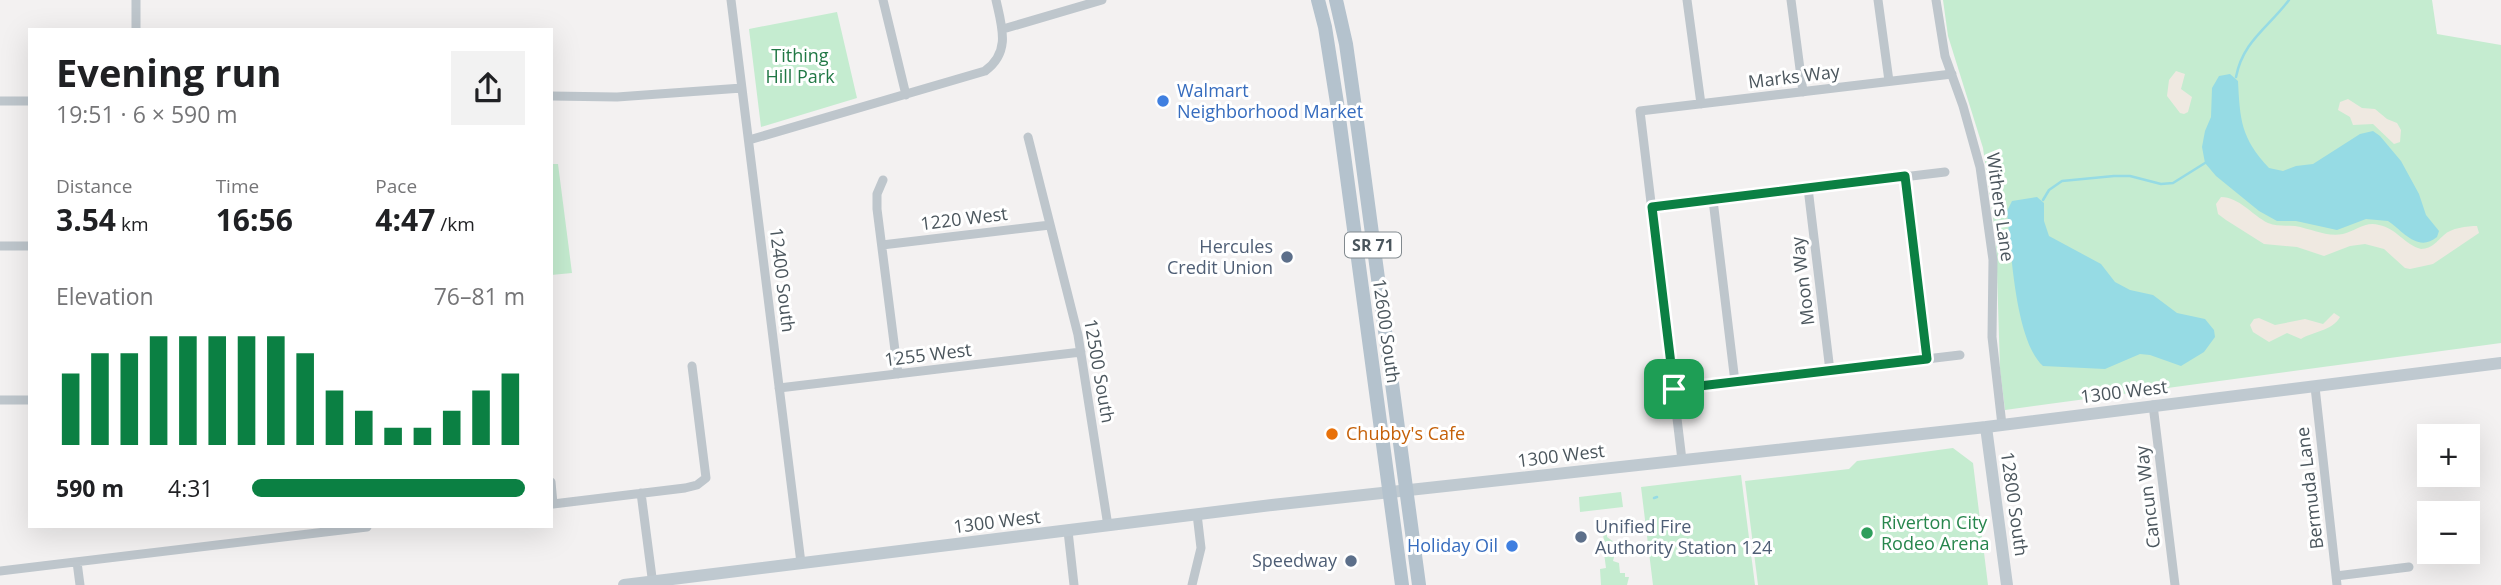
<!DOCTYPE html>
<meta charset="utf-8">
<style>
body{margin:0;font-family:"Open Sans",sans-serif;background:#f2f2f2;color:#202124;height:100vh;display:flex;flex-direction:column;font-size:26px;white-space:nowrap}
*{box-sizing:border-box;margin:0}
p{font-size:23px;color:#757577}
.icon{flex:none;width:38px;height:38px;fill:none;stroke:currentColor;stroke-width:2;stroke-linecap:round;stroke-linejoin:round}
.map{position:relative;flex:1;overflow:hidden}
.panel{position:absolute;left:28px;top:28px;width:525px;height:500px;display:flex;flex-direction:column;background:#fff;border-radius:0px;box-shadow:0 7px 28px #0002}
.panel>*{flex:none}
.fabs{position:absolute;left:2417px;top:424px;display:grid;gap:14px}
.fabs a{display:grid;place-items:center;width:63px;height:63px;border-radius:0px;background:#fff;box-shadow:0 7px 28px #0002;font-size:35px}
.pin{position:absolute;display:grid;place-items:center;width:60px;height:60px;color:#fff;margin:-30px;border-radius:14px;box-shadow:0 4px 10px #0006}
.round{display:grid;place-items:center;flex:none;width:74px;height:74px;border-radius:0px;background:#f2f2f2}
.headline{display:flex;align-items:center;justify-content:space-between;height:119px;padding:0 28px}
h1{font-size:38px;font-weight:700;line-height:52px}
.stats{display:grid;grid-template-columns:repeat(3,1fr);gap:10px;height:119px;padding:7px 28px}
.stats div{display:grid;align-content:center}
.stats b{font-size:30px;font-weight:700}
.stats small{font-size:19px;font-weight:400}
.stats p{font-size:19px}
.chart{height:196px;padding:14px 28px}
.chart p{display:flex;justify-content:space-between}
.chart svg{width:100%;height:126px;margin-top:7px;stroke:#0b8043;stroke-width:6}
ul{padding:0 28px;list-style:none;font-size:23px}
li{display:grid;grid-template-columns:112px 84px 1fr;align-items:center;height:52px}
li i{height:18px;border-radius:9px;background:#0b8043}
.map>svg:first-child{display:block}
.green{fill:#c5ecd0}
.sand{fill:#efe9e1}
.water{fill:#96dbe4}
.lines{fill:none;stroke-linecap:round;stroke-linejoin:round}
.stream{stroke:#96dbe4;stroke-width:2.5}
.street{stroke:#bec6cc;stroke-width:9}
.secondary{stroke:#bfc9d0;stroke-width:12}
.primary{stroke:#b4c2cd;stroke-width:14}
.route-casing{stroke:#fff;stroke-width:14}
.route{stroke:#0b8043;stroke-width:9}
.shop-dot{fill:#3f7fe0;stroke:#fff;stroke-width:2.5}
.service-dot{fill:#5c6f8a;stroke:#fff;stroke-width:2.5}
.food-dot{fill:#e8710a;stroke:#fff;stroke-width:2.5}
.leisure-dot{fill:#2e9e5b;stroke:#fff;stroke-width:2.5}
.labels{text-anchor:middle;stroke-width:6;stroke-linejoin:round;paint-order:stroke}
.shield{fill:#fff;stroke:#81898e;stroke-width:2}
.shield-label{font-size:16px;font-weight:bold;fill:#4b565d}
.park-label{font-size:18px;fill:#217845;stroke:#fff}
.street-label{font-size:18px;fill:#4b565d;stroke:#fff}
.shop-label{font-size:18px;fill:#366cbe;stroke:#fff;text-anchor:start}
.service-label{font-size:18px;fill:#4e5e75;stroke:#fff;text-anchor:end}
.food-label{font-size:18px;fill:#c56008;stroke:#fff;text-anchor:start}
.leisure-label{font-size:18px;fill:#27864d;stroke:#fff;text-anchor:start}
</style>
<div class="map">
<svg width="2501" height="585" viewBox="0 0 2501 585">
<rect width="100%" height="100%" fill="#f3f1f1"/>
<path class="green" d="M1943 0H2432L2437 34 2501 45V343L2005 410 2000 369 1996 239 1983 148 1948 36Z
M837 12 857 98 761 127 749 29Z
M551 164H558L572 273 551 275Z
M1953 448 1973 463 1988 585H1758L1745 481 1849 469 1857 461Z
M1741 475 1755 585H1653L1641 487Z
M1621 492 1623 507 1580 512 1579 497Z
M1603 534H1607V537L1614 542 1616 550 1613 561 1619 563 1620 573H1625V577H1629L1627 585H1601L1600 569 1606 568 1604 553 1612 551 1611 541 1604 542Z"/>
<path class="sand" d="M2176 71 2185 74 2181 89 2192 97 2188 112 2184 114 2180 113 2167 96 2169 80Z
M2348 99 2362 108 2375 109 2387 119 2397 123 2401 130 2400 142 2394 144 2373 124 2353 125 2350 117 2338 110 2340 102Z
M2221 197C2239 197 2252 215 2268 223 2277 227 2286 225 2295 226 2312 229 2326 237 2343 234 2356 231 2365 221 2379 225 2396 228 2405 245 2421 249 2433 248 2436 242 2444 235 2451 228 2467 226 2477 226L2479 233 2433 264 2410 269 2405 268 2384 249 2365 244 2350 246 2324 256 2297 247 2264 244 2226 220 2218 214 2216 204Z
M2334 313 2340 317C2332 331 2314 331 2301 339L2287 333 2269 342 2253 332 2250 325 2254 319 2259 318 2275 325 2305 319 2323 324Z"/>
<path class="water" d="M2230 74 2238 81C2240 120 2241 138 2269 168L2283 171 2296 166 2313 164 2360 134 2373 131 2380 136 2401 161 2419 194 2426 215 2439 231 2437 237C2418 253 2403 231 2388 221L2366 219 2337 230 2296 221H2277L2259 211 2216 176 2205 163 2202 147 2205 131 2211 117 2212 88 2219 76Z
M2037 197 2044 203V221L2049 236 2101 264 2115 282 2130 290 2153 295 2177 313 2205 319 2214 330 2215 337 2204 352 2181 366 2150 355 2140 354 2105 369 2043 366C2015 341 2011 249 2007 211L2012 201Z"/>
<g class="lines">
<path class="stream" d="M2236 77C2243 41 2268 28 2289 0
M2043 200 2049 190 2062 181 2114 176H2130L2161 184 2173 183 2205 163
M1654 498 1657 497"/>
<path class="street" d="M136 0V30
M731 0 801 563
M883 0 906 95
M1687 0 1701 104
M1791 0 1803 92
M1878 0 1889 81
M1936 0 1945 56 1963 106 1980 167 1993 260 1992 337 2002 425
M1003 29 1102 0
M551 96 617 97 742 88
M0 101H30
M1028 137 1078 335 1108 526
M749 140 985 71C1011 52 1002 27 996 0
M1905 176 1927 359
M883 180 877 194V209L898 374
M1808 188 1830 371
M1713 200 1735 382
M1652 207 1945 172
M882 245 1050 225
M0 246H30
M2315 387 2337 585
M779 388 1081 352
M1674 389 1960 355
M0 400H30
M2153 405 2175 585
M1682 460 1640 111 1952 74
M551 482 553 504 685 488 697 485 706 478 692 366
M641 493 653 585
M1068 531 1074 585
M77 562 80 585
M0 571 367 527
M2336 576 2409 567
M1192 585 1201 548 1197 514"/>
<path class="secondary" d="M1986 427 2007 585
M624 585 1272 505 1986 427 2501 363"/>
<path class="primary" d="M1318 0 1325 27 1337 103 1402 585
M1336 0 1346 44 1358 129 1419 585"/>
</g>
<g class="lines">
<g class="route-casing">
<path id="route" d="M1905 176 1927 359 1674 389 1652 207Z"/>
</g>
<use href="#route" class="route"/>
</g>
<g class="shop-dot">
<circle cx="1163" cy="101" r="7"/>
<circle cx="1512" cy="546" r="7"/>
</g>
<g class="service-dot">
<circle cx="1287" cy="257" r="7"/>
<circle cx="1581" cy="537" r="7"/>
<circle cx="1351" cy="561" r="7"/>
</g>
<circle class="food-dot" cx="1332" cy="434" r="7"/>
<circle class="leisure-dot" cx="1867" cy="533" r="7"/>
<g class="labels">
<rect class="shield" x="1345" y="232.5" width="56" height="25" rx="5"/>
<g class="shield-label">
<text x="1373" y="251">SR 71</text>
</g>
<g class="park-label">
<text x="800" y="62">Tithing<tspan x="800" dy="21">Hill Park</tspan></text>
</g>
<g class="street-label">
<text transform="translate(1794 77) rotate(-7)" y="6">Marks Way</text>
<text transform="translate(2000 207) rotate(82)" y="6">Withers Lane</text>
<text transform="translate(964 219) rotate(-7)" y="6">1220 West</text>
<text transform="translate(782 280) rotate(83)" y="6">12400 South</text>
<text transform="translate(1803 281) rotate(-97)" y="6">Moon Way</text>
<text transform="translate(1386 331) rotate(82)" y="6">12600 South</text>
<text transform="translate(928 355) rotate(-7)" y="6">1255 West</text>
<text transform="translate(1099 371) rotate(80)" y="6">12500 South</text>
<text transform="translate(2124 392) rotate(-7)" y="6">1300 West</text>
<text transform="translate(1561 456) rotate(-7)" y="6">1300 West</text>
<text transform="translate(2310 488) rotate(-97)" y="6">Bermuda Lane</text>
<text transform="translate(2148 497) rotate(-97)" y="6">Cancun Way</text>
<text transform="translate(2014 504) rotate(82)" y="6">12800 South</text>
<text transform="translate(997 522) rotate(-7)" y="6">1300 West</text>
</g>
<g class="shop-label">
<text x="1177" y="97">Walmart<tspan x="1177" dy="21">Neighborhood Market</tspan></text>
<text x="1498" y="552" text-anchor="end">Holiday Oil</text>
</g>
<g class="service-label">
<text x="1273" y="253">Hercules<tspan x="1273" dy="21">Credit Union</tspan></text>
<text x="1595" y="533" text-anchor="start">Unified Fire<tspan x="1595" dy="21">Authority Station 124</tspan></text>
<text x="1337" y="567">Speedway</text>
</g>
<g class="food-label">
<text x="1346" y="440">Chubby's Cafe</text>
</g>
<g class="leisure-label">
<text x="1881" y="529">Riverton City<tspan x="1881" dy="21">Rodeo Arena</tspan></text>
</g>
</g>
</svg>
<div class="fabs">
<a>+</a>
<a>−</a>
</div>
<div class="pin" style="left:1674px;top:389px;background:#1e9e55"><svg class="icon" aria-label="arrive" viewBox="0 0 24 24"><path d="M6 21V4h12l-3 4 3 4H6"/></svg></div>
<section class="panel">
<div class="headline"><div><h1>Evening run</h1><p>19:51 · 6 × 590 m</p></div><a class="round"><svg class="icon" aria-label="share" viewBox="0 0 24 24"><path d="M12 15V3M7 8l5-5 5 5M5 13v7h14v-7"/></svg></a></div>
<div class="stats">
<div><p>Distance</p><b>3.54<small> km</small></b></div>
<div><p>Time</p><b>16:56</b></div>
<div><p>Pace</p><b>4:47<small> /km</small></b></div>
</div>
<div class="chart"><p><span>Elevation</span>76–81 m</p>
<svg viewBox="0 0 160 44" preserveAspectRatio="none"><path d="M5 44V19M15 44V12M25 44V12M35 44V6M45 44V6M55 44V6M65 44V6M75 44V6M85 44V12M95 44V25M105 44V32M115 44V38M125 44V38M135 44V32M145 44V25M155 44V19"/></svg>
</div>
<ul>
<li><b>590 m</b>4:31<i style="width:100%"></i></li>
</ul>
</section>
</div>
